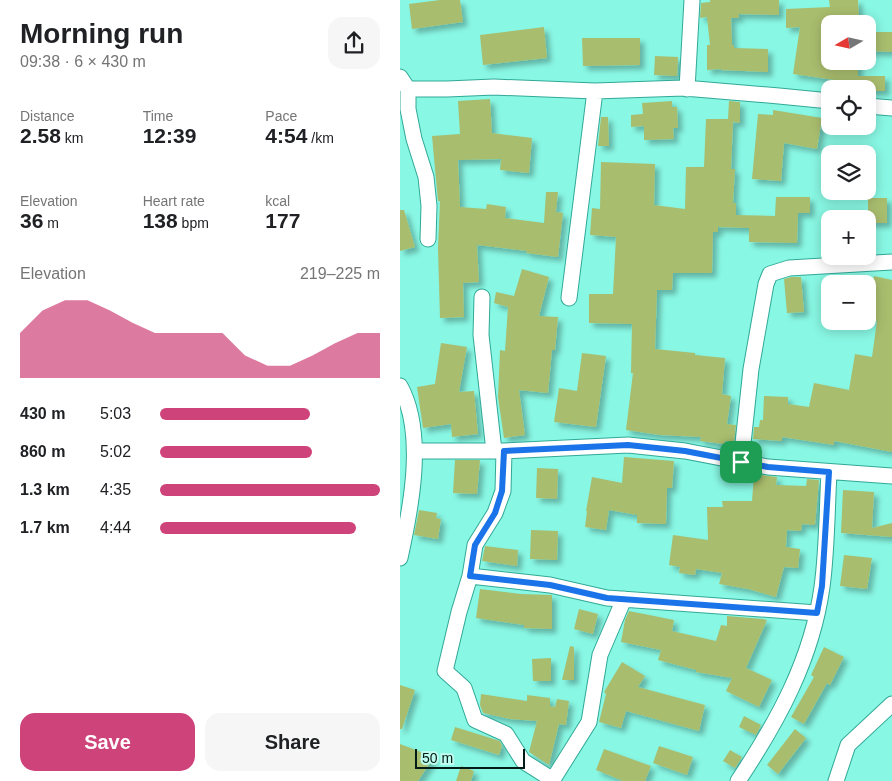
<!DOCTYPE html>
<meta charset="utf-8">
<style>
body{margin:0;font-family:Arial,sans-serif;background:#f6f6f6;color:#202124;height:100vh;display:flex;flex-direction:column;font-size:19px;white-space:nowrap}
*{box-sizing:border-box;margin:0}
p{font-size:16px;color:#757577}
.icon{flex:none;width:28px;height:28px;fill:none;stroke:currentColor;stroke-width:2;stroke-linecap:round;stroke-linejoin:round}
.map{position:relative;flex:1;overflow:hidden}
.panel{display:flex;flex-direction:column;background:#fff;width:400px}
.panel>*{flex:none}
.needle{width:32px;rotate:261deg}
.buttons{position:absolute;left:421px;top:15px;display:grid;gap:10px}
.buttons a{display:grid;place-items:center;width:55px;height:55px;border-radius:10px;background:#fff;box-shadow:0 2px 12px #0003;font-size:25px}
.scale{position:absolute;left:15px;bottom:12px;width:110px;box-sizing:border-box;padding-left:5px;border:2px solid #031b17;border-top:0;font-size:14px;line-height:18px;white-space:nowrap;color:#031b17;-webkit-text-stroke:4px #befcef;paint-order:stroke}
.pin{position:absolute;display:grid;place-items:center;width:42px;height:42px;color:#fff;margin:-21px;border-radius:10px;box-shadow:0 2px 8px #0006}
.round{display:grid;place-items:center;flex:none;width:52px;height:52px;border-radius:15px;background:#f6f6f6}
.head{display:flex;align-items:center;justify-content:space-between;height:85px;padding:0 20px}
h1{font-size:28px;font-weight:800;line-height:38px}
.metrics{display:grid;grid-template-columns:repeat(3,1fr);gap:8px;height:85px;padding:5px 20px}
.metrics div{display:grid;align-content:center}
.metrics b{font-size:21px;font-weight:800}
.metrics small{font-size:14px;font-weight:400}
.metrics p{font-size:14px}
.chart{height:140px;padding:10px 20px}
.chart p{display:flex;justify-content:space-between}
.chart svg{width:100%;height:90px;margin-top:5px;fill:#ce4379;opacity:.7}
.button{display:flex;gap:10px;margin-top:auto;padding:10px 20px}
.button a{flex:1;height:58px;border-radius:15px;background:#ce4379;color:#fff;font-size:20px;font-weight:800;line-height:58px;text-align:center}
.button a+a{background:#f6f6f6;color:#202124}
ul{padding:0 20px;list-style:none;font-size:16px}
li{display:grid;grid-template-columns:80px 60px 1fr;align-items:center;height:38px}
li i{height:12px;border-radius:6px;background:#ce4379}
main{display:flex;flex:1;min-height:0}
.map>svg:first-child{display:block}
.building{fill:#a9bd6e;filter:url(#shadow)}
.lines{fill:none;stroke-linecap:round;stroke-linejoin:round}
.street-casing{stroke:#31a997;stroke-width:17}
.street{stroke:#fff;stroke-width:15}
.route-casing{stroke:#fff;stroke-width:10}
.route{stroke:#1a73e8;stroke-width:6}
</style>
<main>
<section class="panel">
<div class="head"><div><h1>Morning run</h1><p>09:38 · 6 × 430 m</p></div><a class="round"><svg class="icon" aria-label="share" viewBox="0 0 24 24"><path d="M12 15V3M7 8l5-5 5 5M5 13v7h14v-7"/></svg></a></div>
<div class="metrics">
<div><p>Distance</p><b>2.58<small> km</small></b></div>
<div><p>Time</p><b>12:39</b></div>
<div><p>Pace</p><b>4:54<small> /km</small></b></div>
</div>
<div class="metrics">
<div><p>Elevation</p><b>36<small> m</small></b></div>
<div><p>Heart rate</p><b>138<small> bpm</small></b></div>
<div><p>kcal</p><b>177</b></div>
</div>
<div class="chart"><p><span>Elevation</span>219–225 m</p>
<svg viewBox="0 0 160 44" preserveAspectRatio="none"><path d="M0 44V22L10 11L20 6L30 6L40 11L50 17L60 22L70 22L80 22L90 22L100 33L110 38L120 38L130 33L140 27L150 22L160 22V44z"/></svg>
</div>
<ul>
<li><b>430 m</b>5:03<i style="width:68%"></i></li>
<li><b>860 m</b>5:02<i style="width:69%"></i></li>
<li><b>1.3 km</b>4:35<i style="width:100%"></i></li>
<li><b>1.7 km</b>4:44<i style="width:89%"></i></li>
</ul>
<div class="button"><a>Save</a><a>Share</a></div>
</section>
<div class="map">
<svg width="492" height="781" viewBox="0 0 492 781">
<defs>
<filter id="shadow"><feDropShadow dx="4.5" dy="4.5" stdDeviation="2.5" flood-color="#0004"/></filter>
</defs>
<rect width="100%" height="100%" fill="#88f7e3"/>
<path class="building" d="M40 0H60L63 22 12 29 9 4Z
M310 0H379V15L339 14V18H331L332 45H334V48L368 49V72L321 70V69L307 70V45H310L307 17 300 18 301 3 310 2Z
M429 0H458L459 22 430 23 426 51 430 52V61H458V76H485V91H468V89H442V81L393 74 400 27 386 28V9L430 7Z
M144 27 147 58 83 65 80 35Z
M468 32H492V52L468 51Z
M182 38H240V65L183 66Z
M255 56 278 57 277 76 254 75Z
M90 99 92 133 132 138 129 173 100 170 101 159 58 160 60 207 86 209 87 204 106 207 105 218 144 223 146 192H158L156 212 163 213 158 257 126 253 127 251 77 245 79 282 63 283 64 317 40 318 38 248 40 201H38L32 136 60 134 58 101Z
M272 101V107H277L278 128H273L274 139 244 140V126L231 127V115L243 114 242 103Z
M329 101 340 102V123L333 122 331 169H335L333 203H336V215L375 216 376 197H410V213H398L397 243 349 242V228L318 227V232H313L312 273H273L272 290H257L255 349 295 353V355L325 358 322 394 331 396 327 424 336 425 334 442 325 441 324 444 300 441 301 437 260 435 226 430 233 373H231L232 324 189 323V294H213L216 237 190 235 192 208 200 209 201 162 255 164 254 205 285 209 286 167H304L306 119H328Z
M373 110 422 118 417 149 384 143 381 181 352 179 358 114 373 115Z
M201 117H208L209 146H198Z
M468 198H487V223H468Z
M0 210H4L15 247 0 251Z
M122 269 149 277 139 316 158 317 155 350H152L148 393 119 390 125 435 104 438 98 397 100 350 105 351 108 307 94 303 96 292 114 296Z
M474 276 492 280V452L434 441V445L382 437V441L353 439 354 427H359L360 420H363L364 396 388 397V404L409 407 414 383 449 390 455 354 472 357 477 321 469 320 472 304 469 303Z
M391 277H401L404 312 387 313 384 279Z
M41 343 67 347 59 392 74 391 78 434 52 437 51 424 23 428 17 387 35 384Z
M182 353 206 356 196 427 154 422 159 388 177 391Z
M224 457 274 461 272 488H267L266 524 237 523V515L209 510 206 530 185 527 187 511H186L192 477 222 483Z
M55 460H80L77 494 53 493Z
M137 468 158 469 157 499 136 498Z
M354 474 377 477 376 485 406 486 407 479 419 480 415 525 402 524 401 531 387 530 386 547 400 549 398 568 384 567 376 597 348 589 319 584 322 573 296 569 295 575 279 573 280 567 269 565 273 535 308 540 307 507H323L322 501H352Z
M443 490 474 492 472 528 492 523V537L441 533Z
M19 510 37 513 36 518 41 519 38 539 14 535Z
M131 530 158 531 157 560 130 559Z
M85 546 118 550 117 566 82 561Z
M444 555 472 558 467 589 440 586Z
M80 589 121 594 152 595V629L124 628V625L76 618Z
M179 609 198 614 193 634 174 629Z
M229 611 274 620 272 631 316 641 321 625 327 626V616L363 619 367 620 346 668 372 680 359 707 326 691 332 678 296 672V670L258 660 261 650 221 642 225 620Z
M170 646 174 647V680H162Z
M424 647 444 657 430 685 427 683 404 724 391 717 414 677 411 675Z
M151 658V681H133L132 659Z
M222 662 245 676 238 687 305 705 299 731 226 711 221 728 199 722 206 694 204 692Z
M0 685 15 690 2 729H0Z
M81 694 127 701V695L150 698V706L155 707 157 699 169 701 166 725 159 724 149 765 129 752 137 721 110 719 83 713 80 705Z
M344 716 361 725 356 735 339 727Z
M55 727 100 741 102 746 99 755 51 740Z
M395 729 406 738 378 774 367 765Z
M0 744 34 757 18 781H0Z
M259 746 293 757 287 775 253 763Z
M204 749 251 766 245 781H223L196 770Z
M330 750 342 757 335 768 323 761Z
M61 766 74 771 71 781H56Z"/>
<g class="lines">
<g class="street-casing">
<path id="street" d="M0 77 8 89V109L14 139 26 177 29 206 28 239
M8 89H47L94 87 195 91 284 88 379 96 430 101
M287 89 292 0
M468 106 492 108
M82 297 81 335 94 451
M169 298 195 91
M0 386C26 433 11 508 0 558
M15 451H104L228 445 285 451 368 467 492 476
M104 451 103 491 95 513 75 545 70 576 59 612 45 671 64 688 75 720 106 734 123 761 153 780
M341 462 351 369 366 284 370 274 389 268 492 262
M70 576 150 585 207 598 417 613
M152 781 189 722 200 655 224 599
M338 781C378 721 412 659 422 587 427 551 427 509 429 472
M436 781 448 745 492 704"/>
</g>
<use href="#street" class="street"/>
</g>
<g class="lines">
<g class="route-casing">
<path id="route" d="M228 445 285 451 368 467 429 472 422 586 417 613 207 598 150 585 70 576 75 545 95 513 102 491 104 451Z"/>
</g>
<use href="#route" class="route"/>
</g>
</svg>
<div class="buttons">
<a><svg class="needle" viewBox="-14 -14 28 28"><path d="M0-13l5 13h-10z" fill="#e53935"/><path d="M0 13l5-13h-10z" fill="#757577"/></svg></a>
<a><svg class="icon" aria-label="locate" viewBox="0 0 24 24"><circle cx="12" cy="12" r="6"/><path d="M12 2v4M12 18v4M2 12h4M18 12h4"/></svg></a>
<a><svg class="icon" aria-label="layers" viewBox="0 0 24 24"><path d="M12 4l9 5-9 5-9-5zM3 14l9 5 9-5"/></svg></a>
<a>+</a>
<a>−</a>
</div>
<div class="scale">50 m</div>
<div class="pin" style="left:341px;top:462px;background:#1e9e55"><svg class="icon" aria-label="arrive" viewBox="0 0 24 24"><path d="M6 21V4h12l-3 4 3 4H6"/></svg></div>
</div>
</main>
